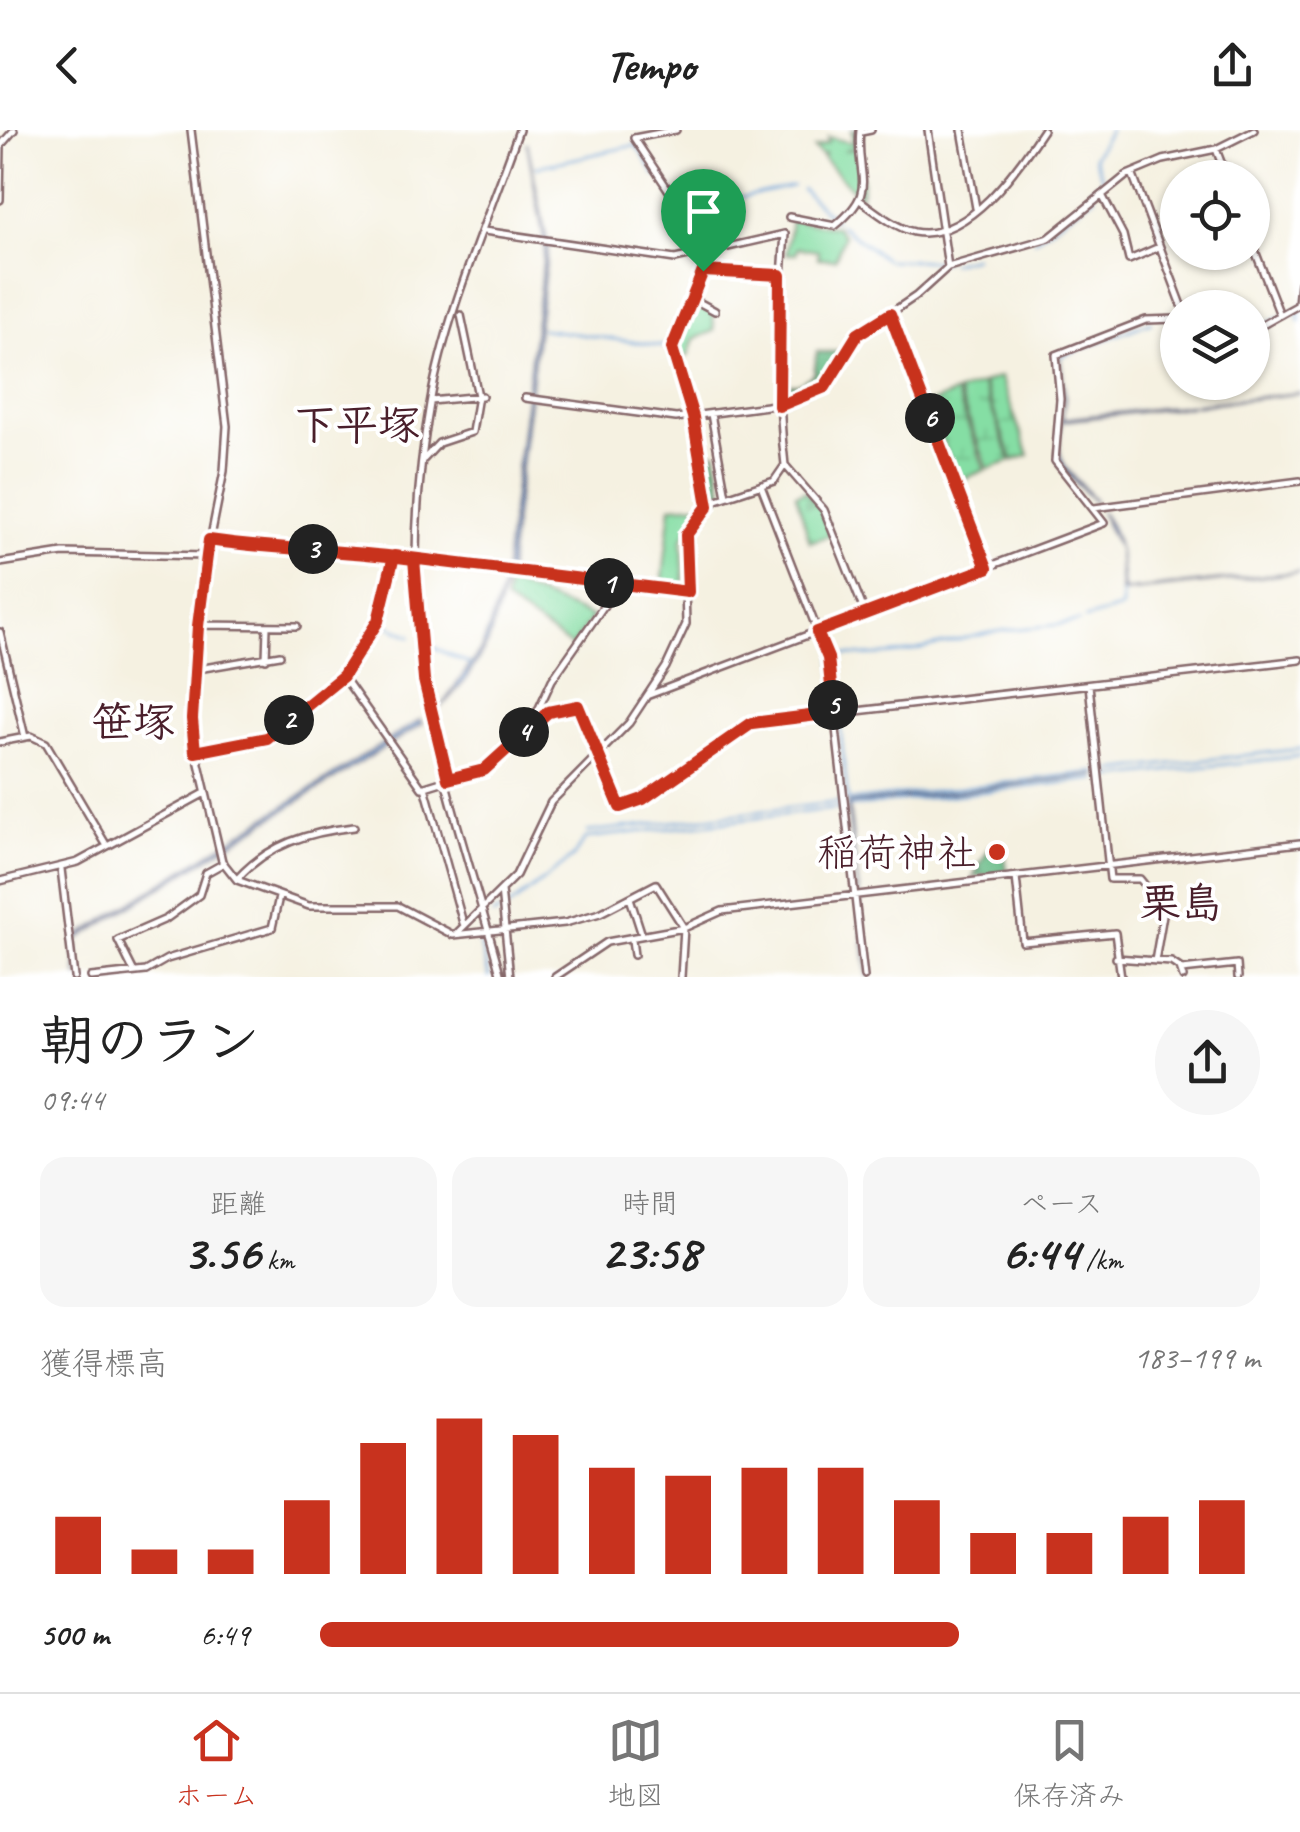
<!DOCTYPE html>
<html lang="ja">
<meta charset="utf-8">
<style>
body{margin:0;font-family:Caveat,"Klee One",sans-serif;background:#f6f6f6;color:#222;height:100vh;display:flex;flex-direction:column;font-size:38px;white-space:nowrap}
*{box-sizing:border-box;margin:0}
p{font-size:32px;color:#767676}
.icon{flex:none;width:55px;height:55px;fill:none;stroke:currentColor;stroke-width:2;stroke-linecap:round;stroke-linejoin:round}
.map{position:relative;height:847px;overflow:hidden}
.details{display:flex;flex-direction:column;background:#fff;flex:1}
.details>*{flex:none}
.tools{position:absolute;left:1160px;top:30px;display:grid;gap:20px}
.tools a{display:grid;place-items:center;width:110px;height:110px;border-radius:50%;background:#fff;box-shadow:0 2px 8px #0004;font-size:50px}
.pin{position:absolute;display:grid;place-items:center;width:85px;height:85px;color:#fff;margin:-102px -42px;border-radius:50% 50% 50% 0;rotate:-45deg;box-shadow:0 0 10px #0007}
.pin .icon{rotate:45deg}
.km{position:absolute;width:50px;height:50px;margin:-25px;border-radius:50%;background:#222;color:#fff;font-size:28px;line-height:50px;text-align:center}
.round{display:grid;place-items:center;flex:none;width:105px;height:105px;border-radius:52px;background:#f6f6f6}
.headline{display:flex;align-items:center;justify-content:space-between;height:170px;padding:0 40px}
h1{font-size:55px;font-weight:800;line-height:75px}
.metrics{display:grid;grid-template-columns:repeat(3,1fr);gap:15px;height:170px;padding:10px 40px}
.metrics div{display:grid;align-content:center;border-radius:25px;background:#f6f6f6;text-align:center}
.metrics b{font-size:50px;font-weight:800}
.metrics small{font-size:28px;font-weight:400}
.metrics p{font-size:28px}
.chart{height:280px;padding:20px 40px}
.chart p{display:flex;justify-content:space-between}
.chart svg{width:100%;height:180px;margin-top:10px;stroke:#c8321e;stroke-width:6}
ul{padding:0 40px;list-style:none;font-size:32px}
li{display:grid;grid-template-columns:160px 120px 1fr;align-items:center;height:75px}
li i{height:25px;border-radius:12px;background:#c8321e}
header{display:flex;justify-content:space-between;align-items:center;height:130px;padding:0 40px;background:#fff;font-size:45px;font-weight:800}
.tab-bar{display:flex;justify-content:space-around;align-items:center;height:140px;border-top:2px solid #e0e0e0;background:#fff;font-size:28px;color:#767676}
.tab-bar a{display:grid;justify-items:center;gap:5px}
.tab-bar .current{color:#c8321e}
.map>svg:first-child{display:block}
.green{fill:#85dea4;stroke:#687e68;stroke-width:2.5}
.forest{fill:url(#forest-firs);stroke:#5b6e5a;stroke-width:2.5}
.wetland{fill:url(#wetland-marsh);stroke:#687e68;stroke-width:2.5}
.cemetery{fill:url(#cemetery-stones);stroke:#687e68;stroke-width:2.5}
.water{fill:url(#water-waves);stroke:#5a6080;stroke-width:2.5}
.lines{fill:none;stroke-linecap:round;stroke-linejoin:round}
.stream{stroke:#69a0d6;stroke-width:2.5}
.minor-casing{stroke:#86686b;stroke-width:10}
.minor{stroke:#fff;stroke-width:5}
.route-casing{stroke:#fff;stroke-width:20}
.route{stroke:#c8321e;stroke-width:12}
.poi-dot{fill:#c8321e;stroke:#fff;stroke-width:4}
.labels{text-anchor:middle;stroke-width:8;stroke-linejoin:round;paint-order:stroke}
.poi-label{font-size:40px;fill:#4a1f2b;stroke:#fff;text-anchor:end}
.neighbourhood-label{font-size:42px;font-weight:bold;fill:#4a1f2b;stroke:#fff}
</style>
<header><svg class="icon" aria-label="back" viewBox="0 0 24 24"><path d="M15 5l-7 7 7 7"/></svg>Tempo<svg class="icon" aria-label="share" viewBox="0 0 24 24"><path d="M12 15V3M7 8l5-5 5 5M5 13v7h14v-7"/></svg></header>
<div class="map">
<svg width="1300" height="847" viewBox="0 0 1300 847">
<defs>
<pattern id="forest-firs" width="22" height="20" patternUnits="userSpaceOnUse" patternTransform="scale(2.5)"><rect width="22" height="20" fill="#6cbd8a"/><path d="M5 1l3.5 6h-7zM16 11l3.5 6h-7z" fill="#5b9971"/></pattern>
<pattern id="wetland-marsh" width="20" height="14" patternUnits="userSpaceOnUse" patternTransform="scale(2.5)"><rect width="20" height="14" fill="#85dea4"/><path d="M1 5h8M5 5V1M11 12h8M15 12V8" fill="none" stroke="#74be8d"/></pattern>
<pattern id="cemetery-stones" width="16" height="16" patternUnits="userSpaceOnUse" patternTransform="scale(2.5)"><rect width="16" height="16" fill="#85dea4"/><path d="M2 7V4a2 2 0 0 1 4 0v3zM10 15v-3a2 2 0 0 1 4 0v3z" fill="#74be8d"/></pattern>
<pattern id="water-waves" width="16" height="10" patternUnits="userSpaceOnUse" patternTransform="scale(2.5)"><rect width="16" height="10" fill="#69a0d6"/><path d="M0 5q4-4 8 0t8 0" fill="none" stroke="#5882ae"/></pattern>
</defs>
<rect width="100%" height="100%" fill="#fff"/>
<filter id="ink" filterUnits="userSpaceOnUse"><feTurbulence type="fractalNoise" baseFrequency=".01" numOctaves="2"/><feDisplacementMap in="SourceGraphic" scale="20" xChannelSelector="R" yChannelSelector="G"/><feConvolveMatrix kernelMatrix="1 2 1 2 8 2 1 2 1" color-interpolation-filters="sRGB"/></filter>
<filter id="wash" filterUnits="userSpaceOnUse"><feTurbulence type="fractalNoise" baseFrequency=".0048" numOctaves="4" result="noise"/><feDisplacementMap in="SourceGraphic" scale="40" xChannelSelector="R" yChannelSelector="G"/><feGaussianBlur stdDeviation="2.25" result="paint"/><feColorMatrix in="noise" values="0 0 0 0 0 0 0 0 0 0 0 0 0 0 0 0 0 1.4 0 .05"/><feComposite in="paint" operator="in"/></filter>
<g filter="url(#wash)">
<rect width="100%" height="100%" fill="#f5f1e1"/>
<path class="green" d="M852 0 859 1 855 18 844 20 856 19 863 54 860 68 823 28 826 23 822 26 814 18 828 13V7L853 13Z
M791 90 836 97 844 106 835 129 818 128V121L797 118 796 124H786Z
M694 172 713 182 714 201 694 209 688 226 678 228 676 216Z
M703 374 682 410 684 457H662L671 376Z
M508 453 592 487 572 517 505 471Z"/>
<path class="forest" d="M817 222H842L825 253 784 270V255L799 254 814 244Z
M715 322 723 363 710 368 703 325Z
M990 716H1004L1007 743 973 747Z"/>
<path class="wetland" d="M1000 247 1029 325 1013 331 983 253Z
M982 254 1011 331 988 339 958 262Z
M956 263 985 340 958 351 928 274Z"/>
<path class="cemetery" d="M805 361 819 375 831 405 810 412 796 364Z"/>
<path class="water" d="M527 12 548 116 508 443 488 513 465 551 441 577 482 518 502 460 545 116Z
M1060 227 1065 267 1062 289 1300 263 1061 291C1053 342 1071 337 1095 372L1063 340 1058 329 1064 267Z
M1100 381C1121 403 1120 432 1123 461L1300 442 1121 462 1119 420Z
M420 590 422 594 77 810 78 847 74 809Z
M1097 645 849 675 868 847 847 674Z"/>
<g class="lines">
<path class="stream" d="M537 37 636 15 656 46
M802 59 835 90
M687 79 793 56
M840 95 886 130 944 131
M1034 110 1094 67 1092 58 1103 50 1094 26 1110 0
M951 133 974 127
M542 199 669 217 678 193
M1252 201 1298 179 1300 192
M1061 226 1151 192
M1085 489 1122 478V463
M381 492 411 506
M431 516 469 534
M838 580 832 528 837 524C907 531 936 512 1000 501 1026 497 1053 497 1079 491
M839 586 848 671 1096 642
M1101 642 1300 619
M1103 648 1300 626
M849 677 1096 649
M587 702 840 672
M506 779 573 727 586 708 841 678
M493 785 499 781
M478 806 489 847"/>
</g>
</g>
<g filter="url(#ink)">
<g class="lines">
<g class="minor-casing">
<path id="minor" d="M191 0 227 296 224 341 201 457 193 608 222 731 237 750 309 776H398L453 805 565 793 600 783 656 754 684 798 681 847
M676 0 634 8 709 121
M928 0 948 137
M962 0 976 78
M861 2 871 0
M1216 19 1227 48
M1132 43 1183 178
M1102 65 1123 105 1129 130 1159 117
M0 70 1 15 14 0
M861 71C876 82 896 98 914 102 968 112 1018 38 1043 0
M789 87 835 96C880 59 855 48 860 0
M1252 113 1280 185
M703 141 780 145
M691 168 715 181
M1298 174 1300 153
M890 184 987 438
M1252 195 1259 197 1300 174
M525 268 676 288 790 273 825 257 858 205 916 166 948 137 1049 108 1127 45 1163 30 1216 19 1254 0
M431 271 482 266
M711 284 726 366
M424 329 439 313 472 302 478 266 461 185
M785 335 824 380 865 483
M761 356 828 528 864 847
M708 375 693 287 672 218 712 121
M1094 378 1300 351
M209 411 274 419 327 418 688 462
M0 433 63 423 206 426
M198 495 297 496
M0 502 25 607
M266 529 267 497
M198 539 280 525
M343 546 422 658 483 639 548 582 579 576 620 677 643 669 752 593 1300 530
M1089 555 1110 749H1140L1164 779 1155 831
M649 565 1104 393 1055 331 1060 269 1056 225 1146 190 1178 189
M533 591 552 550 619 454
M0 612 31 606 46 613 107 716
M197 621 267 608 343 546 378 491 394 426
M425 657 463 793
M61 739 74 847
M1016 747 1023 812 1115 803 1121 847
M237 749C268 714 309 702 354 697
M0 751 78 732 205 663
M501 760 510 847
M630 768 642 805
M456 804 516 745 551 672 629 593 666 537 686 494 684 419 695 391 717 370 774 351 785 335C776 260 779 180 785 104L675 129 484 101
M632 810 634 825
M1116 828 1171 832 1180 838 1183 847
M1182 840 1237 834 1238 847
M134 842 118 810 166 789 199 765 206 743 224 733
M91 847 146 841 167 829 272 798 279 767
M501 847C475 748 438 647 424 546 411 454 414 365 430 274 446 181 488 89 519 0
M555 847 607 812 684 798 722 781 1300 713"/>
</g>
<use href="#minor" class="minor"/>
</g>
</g>
<g class="lines" filter="url(#ink)">
<g class="route-casing">
<path id="route" d="M703 141 672 218 693 287 708 376 686 405 688 462 394 426 378 491 343 546 267 608 195 622 192 589 198 496 209 410C277 420 346 420 414 429L424 550 448 649 484 640 548 582 578 576 620 677 643 669 752 593 834 583 828 528 817 502 987 438 890 184 858 204 825 257 779 276 780 145 703 141"/>
</g>
<use href="#route" class="route"/>
</g>
<circle class="poi-dot" cx="997" cy="722" r="10"/>
<g class="labels">
<g class="poi-label">
<text x="977" y="736">稲荷神社</text>
</g>
<g class="neighbourhood-label">
<text x="357" y="309">下平塚</text>
<text x="133" y="606">笹塚</text>
<text x="1181" y="787">栗島</text>
</g>
</g>
</svg>
<div class="tools">
<a><svg class="icon" aria-label="locate" viewBox="0 0 24 24"><circle cx="12" cy="12" r="6"/><path d="M12 2v4M12 18v4M2 12h4M18 12h4"/></svg></a>
<a><svg class="icon" aria-label="layers" viewBox="0 0 24 24"><path d="M12 4l9 5-9 5-9-5zM3 14l9 5 9-5"/></svg></a>
</div>
<div class="pin" style="left:703px;top:141px;background:#1e9e55"><svg class="icon" aria-label="arrive" viewBox="0 0 24 24"><path d="M6 21V4h12l-3 4 3 4H6"/></svg></div>
<b class="km" style="left:609px;top:453px">1</b>
<b class="km" style="left:289px;top:590px">2</b>
<b class="km" style="left:313px;top:419px">3</b>
<b class="km" style="left:524px;top:602px">4</b>
<b class="km" style="left:833px;top:575px">5</b>
<b class="km" style="left:930px;top:288px">6</b>
</div>
<section class="details">
<div class="headline"><div><h1>朝のラン</h1><p>09:44</p></div><a class="round"><svg class="icon" aria-label="share" viewBox="0 0 24 24"><path d="M12 15V3M7 8l5-5 5 5M5 13v7h14v-7"/></svg></a></div>
<div class="metrics">
<div><p>距離</p><b>3.56<small> km</small></b></div>
<div><p>時間</p><b>23:58</b></div>
<div><p>ペース</p><b>6:44<small> /km</small></b></div>
</div>
<div class="chart"><p><span>獲得標高</span>183–199 m</p>
<svg viewBox="0 0 160 44" preserveAspectRatio="none"><path d="M5 44V30M15 44V38M25 44V38M35 44V26M45 44V12M55 44V6M65 44V10M75 44V18M85 44V20M95 44V18M105 44V18M115 44V26M125 44V34M135 44V34M145 44V30M155 44V26"/></svg>
</div>
<ul>
<li><b>500 m</b>6:49<i style="width:68%"></i></li>
</ul>
</section>
<nav class="tab-bar">
<a class="current"><svg class="icon" aria-label="home" viewBox="0 0 24 24"><path d="M3 11l9-7 9 7M6 9v11h12V9"/></svg>ホーム</a>
<a><svg class="icon" aria-label="map" viewBox="0 0 24 24"><path d="M3 6l6-2 6 2 6-2v14l-6 2-6-2-6 2zM9 4v14M15 6v14"/></svg>地図</a>
<a><svg class="icon" aria-label="saved" viewBox="0 0 24 24"><path d="M7 4h10v16l-5-4-5 4z"/></svg>保存済み</a>
</nav>
